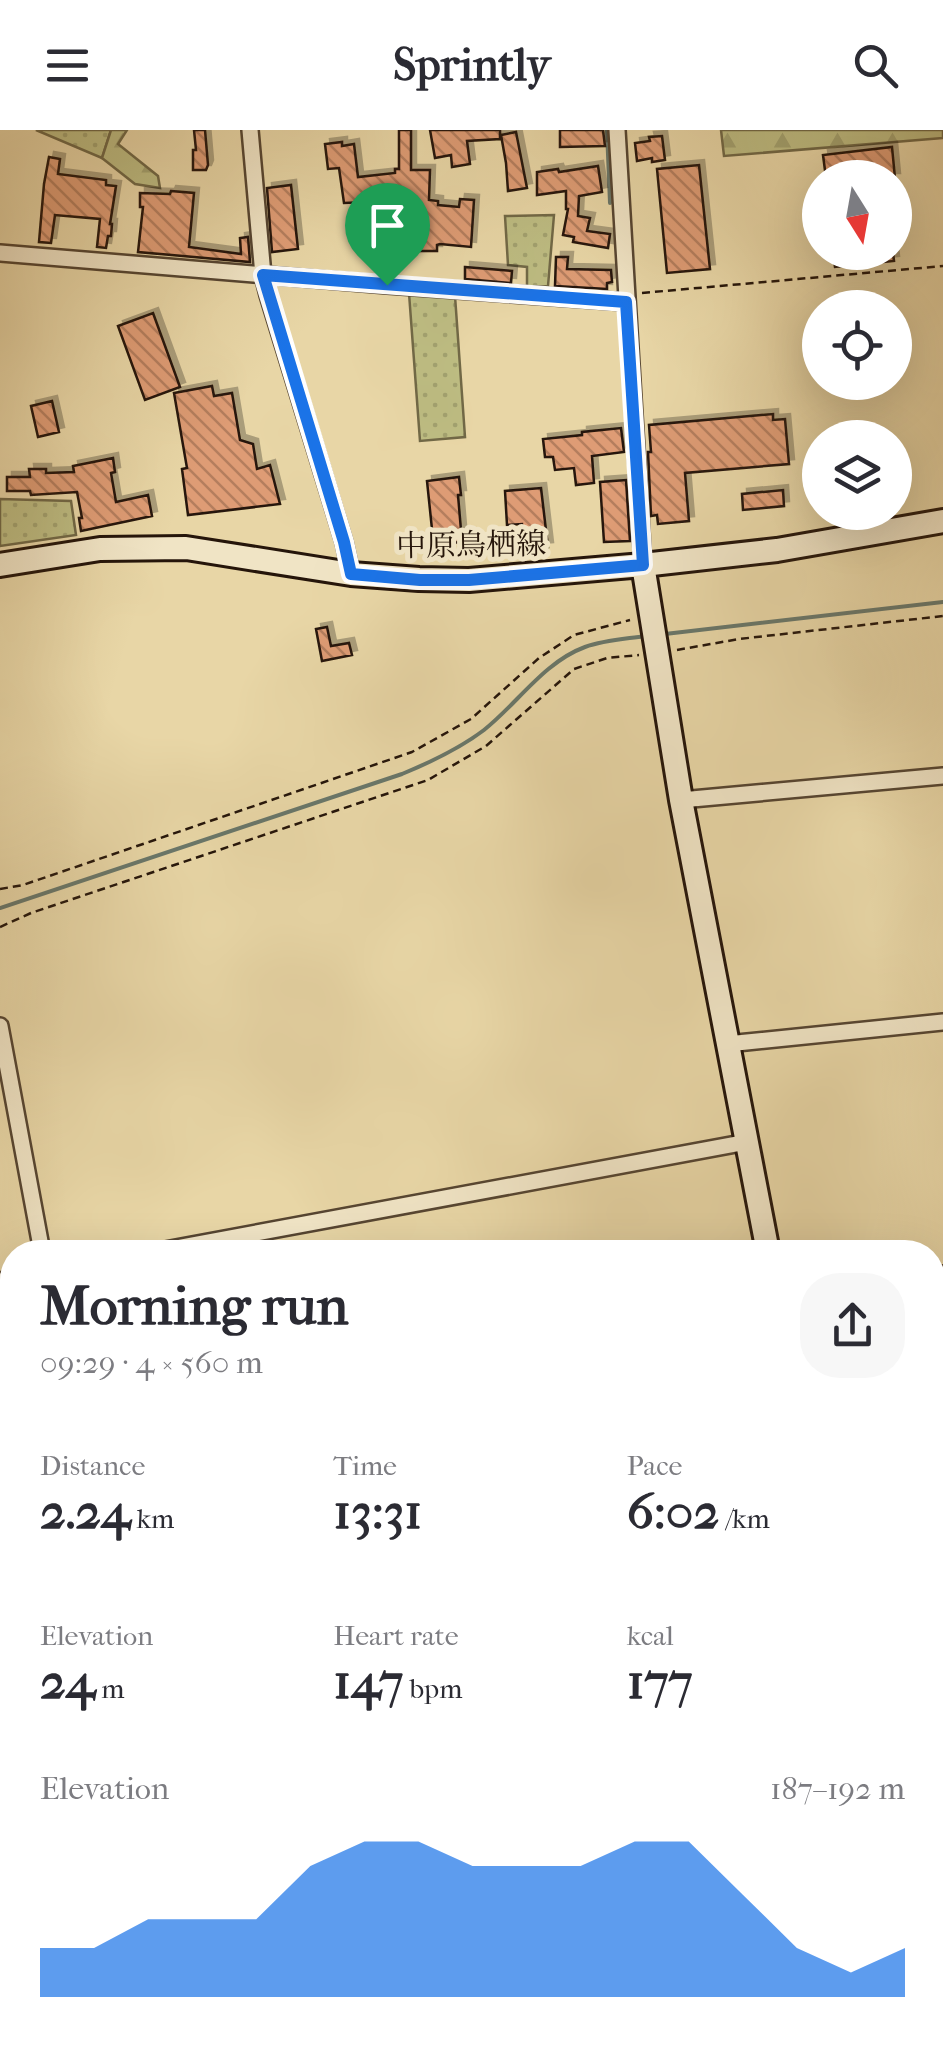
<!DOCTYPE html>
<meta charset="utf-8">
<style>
body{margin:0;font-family:"IM FELL French Canon","Noto Serif JP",serif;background:#f7f7f7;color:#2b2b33;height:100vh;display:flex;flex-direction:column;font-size:38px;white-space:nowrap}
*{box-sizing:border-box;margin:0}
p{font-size:32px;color:#7c7c81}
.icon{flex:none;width:55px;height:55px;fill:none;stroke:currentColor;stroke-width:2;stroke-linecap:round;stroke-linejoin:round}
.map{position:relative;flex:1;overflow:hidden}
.panel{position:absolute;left:0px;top:1110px;width:945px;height:810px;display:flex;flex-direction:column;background:#fff;border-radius:40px 40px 0 0;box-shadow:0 10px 40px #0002}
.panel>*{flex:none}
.needle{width:65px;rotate:169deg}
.tools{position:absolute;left:802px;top:30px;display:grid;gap:20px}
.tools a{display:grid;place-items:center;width:110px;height:110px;border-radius:50%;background:#fff;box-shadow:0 10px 40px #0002;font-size:50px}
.pin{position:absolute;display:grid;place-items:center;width:85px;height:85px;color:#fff;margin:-102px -42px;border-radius:50% 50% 50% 0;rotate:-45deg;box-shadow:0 0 10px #0007}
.pin .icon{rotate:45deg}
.round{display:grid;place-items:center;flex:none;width:105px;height:105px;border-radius:40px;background:#f7f7f7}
.summary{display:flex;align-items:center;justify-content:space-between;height:170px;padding:0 40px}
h1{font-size:55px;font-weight:700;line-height:75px}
.figures{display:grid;grid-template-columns:repeat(3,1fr);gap:15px;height:170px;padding:10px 40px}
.figures div{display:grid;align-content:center}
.figures b{font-size:50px;font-weight:700}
.figures small{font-size:28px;font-weight:400}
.figures p{font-size:28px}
.chart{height:280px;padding:20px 40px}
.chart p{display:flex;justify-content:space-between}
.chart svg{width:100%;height:180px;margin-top:10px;fill:#1a73e8;opacity:.7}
header{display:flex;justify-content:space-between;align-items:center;height:130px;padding:0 40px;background:#fff;font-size:45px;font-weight:700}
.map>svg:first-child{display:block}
.grass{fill:url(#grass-dots);stroke:#716846;stroke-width:2.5}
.forest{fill:url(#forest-firs);stroke:#716846;stroke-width:2.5}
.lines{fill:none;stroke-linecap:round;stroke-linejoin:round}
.stream{stroke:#69776a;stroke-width:4}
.river{stroke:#97b9aa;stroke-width:25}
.building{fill:url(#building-back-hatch);stroke:#25150a;stroke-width:2.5;filter:url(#shadow)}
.street-casing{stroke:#564531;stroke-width:20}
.secondary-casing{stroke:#25150a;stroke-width:28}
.path{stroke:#25150a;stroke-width:2.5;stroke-dasharray:8 5;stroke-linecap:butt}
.street{stroke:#f0e4c5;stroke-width:15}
.secondary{stroke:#f0e4c5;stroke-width:22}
.route-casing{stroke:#fff;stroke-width:20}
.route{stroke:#1a73e8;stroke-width:12}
.labels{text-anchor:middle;stroke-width:10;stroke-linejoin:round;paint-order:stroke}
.street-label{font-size:30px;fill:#25150a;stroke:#f0e4c5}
</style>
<header><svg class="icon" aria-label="menu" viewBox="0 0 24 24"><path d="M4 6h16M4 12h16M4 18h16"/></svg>Sprintly<svg class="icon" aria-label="search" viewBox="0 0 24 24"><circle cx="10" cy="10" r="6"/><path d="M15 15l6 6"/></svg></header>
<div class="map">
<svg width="943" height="1920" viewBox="0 0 943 1920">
<defs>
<pattern id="grass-dots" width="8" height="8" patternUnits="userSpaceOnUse" patternTransform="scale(2.5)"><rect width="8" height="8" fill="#bdbc82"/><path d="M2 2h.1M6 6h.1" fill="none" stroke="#a2a16f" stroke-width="1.8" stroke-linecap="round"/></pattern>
<pattern id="forest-firs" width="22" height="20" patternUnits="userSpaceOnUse" patternTransform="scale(2.5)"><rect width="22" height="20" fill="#bdbc82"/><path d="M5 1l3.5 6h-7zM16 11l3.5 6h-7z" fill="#a2a16f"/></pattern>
<pattern id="building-back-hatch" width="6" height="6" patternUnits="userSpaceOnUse" patternTransform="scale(2.5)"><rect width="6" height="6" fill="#de9c74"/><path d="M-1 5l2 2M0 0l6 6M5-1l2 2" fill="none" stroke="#b47e5d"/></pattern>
<filter id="shadow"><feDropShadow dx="5" dy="-5" stdDeviation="0" flood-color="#0004"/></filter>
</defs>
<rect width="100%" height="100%" fill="#e8d6a6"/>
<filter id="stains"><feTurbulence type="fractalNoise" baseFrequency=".002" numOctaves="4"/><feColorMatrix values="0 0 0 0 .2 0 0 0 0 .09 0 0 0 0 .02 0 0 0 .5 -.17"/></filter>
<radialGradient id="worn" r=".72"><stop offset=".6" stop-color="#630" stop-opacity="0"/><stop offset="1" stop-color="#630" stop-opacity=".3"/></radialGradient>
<path class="grass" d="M36 0H111L102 28Z
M554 85 548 156 527 157V137L508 135 505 86Z
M409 163 455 166 465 307 420 311Z
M0 369 71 371 76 405 0 416Z"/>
<path class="forest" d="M111 0H127L118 14 158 46 160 58 135 54 102 28Z
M721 0H943V8L724 26Z"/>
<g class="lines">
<path class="stream" d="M607 0 610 73
M665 504 943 472
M0 778 402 644C431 632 459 619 484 600 517 574 544 532 585 517 604 510 625 509 645 506
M891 1908 894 1920"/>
<path class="river" d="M932 1514 943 1504
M638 1920 643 1908"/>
</g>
<path class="building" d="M194 0H205L208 35 206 40H193V20H196Z
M399 0H411V40H430L429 70 438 71V75L459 77 460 69 474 70 471 117 440 114 437 115V121H418L417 70 344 73 339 38 328 39 325 14 342 12V16L354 14 358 47 395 43V39H399Z
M430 0H500V9L467 11 470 34 452 37 451 25 435 28Z
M560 0H603L605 16 560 17Z
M516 2 527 58 508 61 506 33 501 5Z
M662 6 665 30 652 32V28L637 31 635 13 650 11 649 7Z
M892 17 895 48H826L823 25Z
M49 27 60 29 58 44 106 50V55L116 56 110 94H112L111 106H108L106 118 97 117 100 89 55 85 51 113 39 112 44 54Z
M699 35 710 139 667 143 657 39Z
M598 36 602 62 579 66 578 86 590 88 587 101 610 104 608 118 573 112 574 107 563 105 568 79H566V61L537 65V42L558 39 559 42Z
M291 55 298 119 272 122 267 58Z
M171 61 194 63 189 117 241 124 240 108 248 107 250 132 138 122 143 77H140V63L170 64Z
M833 122H893L894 131 835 137Z
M556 127H568L567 139 611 140 612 152 607 153V159L555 156Z
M465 137 512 141 511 153 465 149Z
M153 183 180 257 145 270 118 196Z
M212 256 214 266 232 263 240 310 253 314 257 339 270 335 280 374 188 385 182 339 187 338 174 263Z
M52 271 59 302 38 307 31 276Z
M773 284V290L785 289 789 334 685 343 689 391 658 394 657 385 651 386 648 322H651L649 295Z
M621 298 624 322 592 326 594 353 576 355 574 338 555 340 553 327H545L543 309 582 305V302Z
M113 328 115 342 111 343 116 372 148 365 152 386 81 401 79 388H82L77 362 31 365 30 361H7V347H30L29 339H46V343L74 342 73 336Z
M459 347 461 365H458L462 412 442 414V408L433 409 427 351Z
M626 350 630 411 604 412 600 352Z
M541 358 548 417 525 419 522 394 507 395 505 361Z
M783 360 784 376 743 380 742 364Z
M327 497 331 516 349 513 352 525 322 531 316 499Z"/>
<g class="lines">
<g class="street-casing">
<path id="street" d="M250 0 263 145 268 165 344 412 351 444
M617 0 643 435
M0 123 387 155 626 172
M681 670 943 646
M0 896 42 1122
M727 914 943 892
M154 1122 747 1012
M932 1145 943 1144
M0 1151 12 1149
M0 1517 12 1515
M0 1882 12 1879
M189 1908 191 1920"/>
</g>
<g class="secondary-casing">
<path id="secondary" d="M0 435 100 419 186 418 351 444 419 449 469 450 643 435 777 420 943 391
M643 435 681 670 768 1122
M932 1390 943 1389"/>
</g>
<path class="path" d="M642 163 943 136
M677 520 739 509 943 486
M0 759 23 755 412 622 471 589 539 528 574 505 630 490
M0 797 31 783 428 650 486 616 574 539 607 528 639 525
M932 1489 943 1478
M932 1548 943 1537
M932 1708 943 1706
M622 1920 627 1908
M666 1920 671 1908"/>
<use href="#street" class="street"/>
<use href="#secondary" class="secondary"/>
</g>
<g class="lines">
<g class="route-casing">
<path id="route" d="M263 145 626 172 643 435 469 450H420L351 444 344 412Z"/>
</g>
<use href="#route" class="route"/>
</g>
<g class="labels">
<g class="street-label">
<text transform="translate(471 415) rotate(-1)" y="10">中原鳥栖線</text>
</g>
</g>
<rect width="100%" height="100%" filter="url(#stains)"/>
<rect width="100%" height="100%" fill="url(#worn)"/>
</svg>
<div class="tools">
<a><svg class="needle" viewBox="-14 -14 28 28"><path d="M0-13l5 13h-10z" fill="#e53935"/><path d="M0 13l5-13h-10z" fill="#7c7c81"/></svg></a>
<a><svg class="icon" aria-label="locate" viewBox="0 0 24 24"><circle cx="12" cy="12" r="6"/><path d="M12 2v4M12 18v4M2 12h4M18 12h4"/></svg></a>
<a><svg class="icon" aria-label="layers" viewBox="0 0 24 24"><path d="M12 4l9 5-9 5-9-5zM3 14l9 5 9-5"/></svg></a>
</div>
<div class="pin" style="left:387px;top:155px;background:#1e9e55"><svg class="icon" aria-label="arrive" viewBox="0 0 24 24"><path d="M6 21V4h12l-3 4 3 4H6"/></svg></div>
<section class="panel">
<div class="summary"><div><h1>Morning run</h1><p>09:29 · 4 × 560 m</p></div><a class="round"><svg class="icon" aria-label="share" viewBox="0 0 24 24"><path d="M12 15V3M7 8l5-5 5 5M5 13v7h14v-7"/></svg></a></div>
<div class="figures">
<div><p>Distance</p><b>2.24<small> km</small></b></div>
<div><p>Time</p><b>13:31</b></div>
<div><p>Pace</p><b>6:02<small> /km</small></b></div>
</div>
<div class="figures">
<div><p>Elevation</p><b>24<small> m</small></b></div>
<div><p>Heart rate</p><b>147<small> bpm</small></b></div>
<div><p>kcal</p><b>177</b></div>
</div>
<div class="chart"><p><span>Elevation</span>187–192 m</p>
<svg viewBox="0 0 160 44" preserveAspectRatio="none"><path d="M0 44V32L10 32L20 25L30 25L40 25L50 12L60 6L70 6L80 12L90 12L100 12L110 6L120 6L130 19L140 32L150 38L160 32V44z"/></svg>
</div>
</section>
</div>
